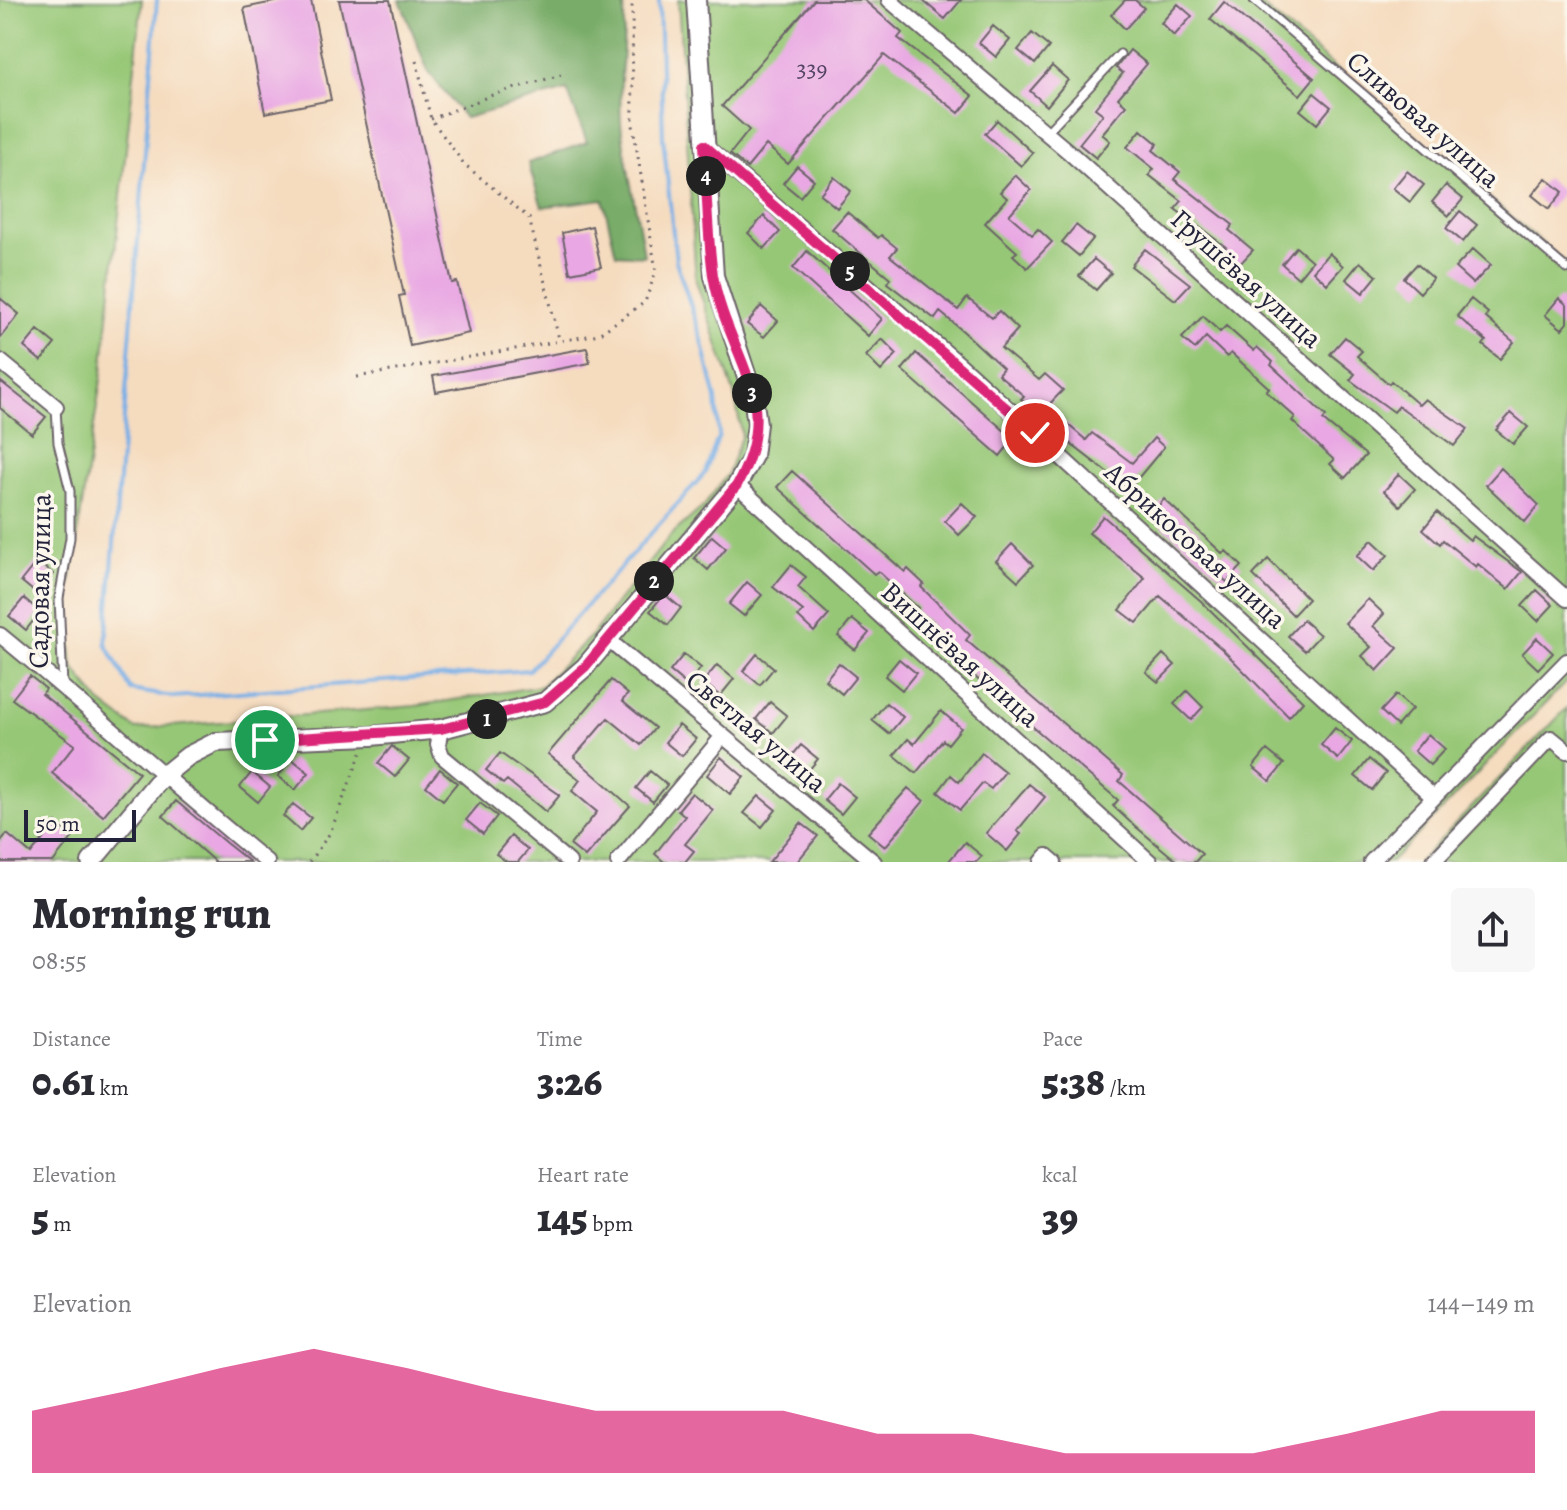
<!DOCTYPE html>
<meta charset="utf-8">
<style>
body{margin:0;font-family:Alegreya,serif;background:#f7f7f7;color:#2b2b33;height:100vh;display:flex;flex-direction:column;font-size:30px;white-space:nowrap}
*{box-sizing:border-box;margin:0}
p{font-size:26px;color:#7c7c81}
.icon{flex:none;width:44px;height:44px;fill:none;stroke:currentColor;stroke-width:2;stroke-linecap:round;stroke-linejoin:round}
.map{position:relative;height:862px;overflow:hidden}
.panel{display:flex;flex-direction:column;background:#fff;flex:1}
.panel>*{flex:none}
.scale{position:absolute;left:24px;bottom:20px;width:112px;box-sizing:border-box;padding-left:8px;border:4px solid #22223b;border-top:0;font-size:22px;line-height:28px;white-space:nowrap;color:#22223b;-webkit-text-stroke:6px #fbf7ec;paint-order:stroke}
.pin{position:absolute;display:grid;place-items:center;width:68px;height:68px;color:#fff;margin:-34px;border:4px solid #fff;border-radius:50%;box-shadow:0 2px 8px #0007}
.km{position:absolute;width:40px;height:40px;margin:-20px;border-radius:50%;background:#222;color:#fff;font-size:22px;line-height:40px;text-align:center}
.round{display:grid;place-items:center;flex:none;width:84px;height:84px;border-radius:8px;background:#f7f7f7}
.head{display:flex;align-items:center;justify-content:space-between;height:136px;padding:0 32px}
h1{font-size:44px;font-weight:800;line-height:60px}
.metrics{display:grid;grid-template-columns:repeat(3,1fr);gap:12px;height:136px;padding:8px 32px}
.metrics div{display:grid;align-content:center}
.metrics b{font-size:40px;font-weight:800}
.metrics small{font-size:22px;font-weight:400}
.metrics p{font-size:22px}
.chart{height:224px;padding:16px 32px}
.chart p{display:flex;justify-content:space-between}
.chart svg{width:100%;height:144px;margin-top:8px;fill:#db2777;opacity:.7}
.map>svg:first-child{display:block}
.green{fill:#96c776;stroke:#5c7458;stroke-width:2}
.forest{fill:#78ac67;stroke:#4d6751;stroke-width:2}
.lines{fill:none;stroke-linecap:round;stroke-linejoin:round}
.stream{stroke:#77aee6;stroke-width:4}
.building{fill:#e9a8e3}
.service-casing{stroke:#6c6369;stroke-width:11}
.minor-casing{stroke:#6c6369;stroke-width:18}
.tertiary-casing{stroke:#6c6369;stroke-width:22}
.path{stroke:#6c6369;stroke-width:3;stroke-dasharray:2 6;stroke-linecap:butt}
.service{stroke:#fff;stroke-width:7}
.minor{stroke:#fff;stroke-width:14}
.tertiary{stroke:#fff;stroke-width:18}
.route-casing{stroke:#fff;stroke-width:16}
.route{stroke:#db2777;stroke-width:10}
.labels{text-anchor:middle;stroke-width:7;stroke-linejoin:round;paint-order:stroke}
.number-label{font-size:24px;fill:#544465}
.street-label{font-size:28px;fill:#22223b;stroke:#fbf7ec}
</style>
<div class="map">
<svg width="1567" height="862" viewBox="0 0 1567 862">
<rect width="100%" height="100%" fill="#fbf7ec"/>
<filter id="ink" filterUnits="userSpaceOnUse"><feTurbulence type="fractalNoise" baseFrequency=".0125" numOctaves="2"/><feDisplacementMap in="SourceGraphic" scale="16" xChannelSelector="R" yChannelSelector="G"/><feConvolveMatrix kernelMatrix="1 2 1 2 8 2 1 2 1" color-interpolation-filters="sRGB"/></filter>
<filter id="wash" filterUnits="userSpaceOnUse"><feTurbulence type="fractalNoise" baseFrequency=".006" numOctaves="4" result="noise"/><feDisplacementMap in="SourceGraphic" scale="32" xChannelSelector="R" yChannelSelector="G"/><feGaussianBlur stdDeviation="1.8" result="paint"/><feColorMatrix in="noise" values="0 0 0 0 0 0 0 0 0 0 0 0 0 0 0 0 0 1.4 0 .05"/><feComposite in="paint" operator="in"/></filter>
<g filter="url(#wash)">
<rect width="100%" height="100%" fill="#f5dcbf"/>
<path class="green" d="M0 0H142L102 373 67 605 73 667 100 702 136 729 415 706 541 686 590 637 670 536 704 506 728 473 742 435 734 393 696 281 678 0H1255L1567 264V681L1391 862H0Z
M1567 708V862H1419Z"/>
<path class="forest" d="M400 0H624C626 41 618 81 621 122 625 166 638 212 644 256L616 254 603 199 542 207 528 163 587 142 567 90 465 118 428 71Z"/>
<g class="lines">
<path class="stream" d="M157 0 106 644 131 690 173 697 529 670 705 473 719 435 716 399 702 340 676 261 663 137 659 0"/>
</g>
<g id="blocks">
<path class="building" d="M284 0H311L331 100 265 113 244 8Z
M339 0H390L452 283 457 282 469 333 410 346 399 296 404 295Z
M814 0H864L902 33 898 38 973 96 959 113 884 55 788 164 766 145 747 168 730 154 749 130 722 106Z
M922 0H961L945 19Z
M1125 0H1135L1144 8 1125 29 1111 15Z
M1224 2 1314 78 1300 95 1210 19Z
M1178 4 1192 16 1174 36 1161 23Z
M993 26 1010 40 996 57 979 43Z
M1032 33 1049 47 1035 64 1018 50Z
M1130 50 1147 64 1118 98 1126 105 1102 134 1110 141 1096 158 1079 144 1103 114 1095 108 1123 73 1116 68Z
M1052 66 1068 80 1047 106 1030 91Z
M1314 93 1331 107 1317 124 1300 110Z
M997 120 1033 153 1021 166 985 134Z
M1141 130 1158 144 1153 150 1180 172 1174 179 1233 225 1229 230 1253 250 1238 266 1221 252 1226 247 1175 209 1182 201 1149 175 1154 169 1127 147Z
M797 166 814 180 800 197 783 183Z
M1407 171 1424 185 1410 202 1393 188Z
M1015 175 1031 190 1009 215 1032 235 1038 229 1052 242 1027 268 1013 255 1017 252 985 223 1007 198 1000 192Z
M834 177 851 191 837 208 820 194Z
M1546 178 1563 192 1549 209 1532 195Z
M1446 185 1463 199 1449 216 1432 202Z
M1460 211 1477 225 1463 242 1446 228Z
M847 212 878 238 881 235 897 248 890 256 958 310 967 298 992 318 999 311 1018 329 1001 348 1039 380 1045 374 1063 390 1039 415 1021 399 1024 396 998 374 1003 368 964 332 940 312 935 319 904 296 887 283 890 278 832 229Z
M764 216 780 232 764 249 748 233Z
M1076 225 1093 239 1079 256 1062 242Z
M592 226 601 267 570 273 562 233Z
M1296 247 1312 261 1298 278 1282 264Z
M1145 249 1190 284 1175 300 1131 266Z
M1473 249 1491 265 1473 284 1455 268Z
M807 251 882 319 868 336 793 268Z
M1329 253 1343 266 1327 284 1313 271Z
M1094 259 1111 273 1096 290 1079 276Z
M1360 262 1377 276 1363 293 1346 279Z
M1417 264 1433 278 1420 293 1404 278Z
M0 298 19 314 0 338Z
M1559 298 1567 305V323L1562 329 1545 315Z
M1471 299 1488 313 1485 317 1514 342 1500 359 1483 345 1486 341 1457 316Z
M761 306 778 321 764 337 747 324Z
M1203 316 1220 332 1226 326 1254 351 1257 347 1273 362 1271 365 1326 416 1323 420 1366 455 1345 478 1330 464 1334 460 1292 421 1295 417 1266 391 1269 388 1231 353 1227 357 1206 337 1195 349 1182 338Z
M38 330 55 344 41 361 24 347Z
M1345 337 1362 351 1357 356 1389 384 1391 381 1419 405 1425 399 1468 429 1454 446 1399 406 1394 412 1350 380 1355 374 1330 354Z
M882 339 897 354 881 371 866 356Z
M587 348 590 363 436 392 433 376Z
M916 353 1014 439 1000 456 902 370Z
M0 381 46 417 32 434 0 408Z
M1511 413 1528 427 1513 444 1496 430Z
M1066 423 1086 440 1092 433 1132 463 1154 438 1164 447 1129 489 1068 442 1064 447 1054 436Z
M1501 468 1539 505 1525 522 1486 485Z
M792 471 905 572 908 569 924 584 921 587 970 635 966 640 1123 775 1119 781 1202 854 1195 862H1178L1129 821 1113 806 1118 800 960 664 964 659 915 611 918 608 878 571 874 574 777 487Z
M1399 474 1415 489 1400 506 1384 491Z
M1164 499 1223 554 1226 551 1242 566 1227 582 1150 516Z
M962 503 977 517 959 535 945 521Z
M1437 512 1470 540 1473 536 1522 572 1508 589 1478 564 1476 567 1443 540 1440 544 1423 529Z
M1103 516 1201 601 1303 701 1289 717 1222 649 1160 596 1137 623 1120 610 1145 578 1089 533Z
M712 536 726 548 708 570 694 558Z
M1372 540 1388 555 1373 571 1357 556Z
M1012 544 1033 565 1018 581 996 561Z
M1268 559 1308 599 1293 615 1253 575Z
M37 561 53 574 37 594 21 581Z
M791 565 806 577 798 587 829 615 814 632 798 617 803 611 773 587Z
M747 582 762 595 744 616 729 604Z
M1537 590 1553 605 1538 621 1522 606Z
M664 594 681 608 668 625 650 611Z
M24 598 40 612 26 630 9 616Z
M1368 599 1384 614 1373 626 1398 648 1377 671 1362 656 1371 647 1345 623Z
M852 619 869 633 855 650 838 636Z
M1303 620 1320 635 1305 651 1288 636Z
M1537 638 1553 653 1538 669 1522 654Z
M684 654 701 668 687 685 670 671Z
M757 654 774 668 760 685 743 671Z
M1163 654 1175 665 1158 682 1146 672Z
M899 659 916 673 902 690 885 676Z
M839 663 856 677 842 694 825 680Z
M717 665 734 679 720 696 703 682Z
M30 676 46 689 42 694 139 773 103 816 52 773 75 745 12 699Z
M611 680 628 694 622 701 655 728 641 745 608 718 574 757 630 806 585 857 570 845 597 812 572 791 580 780 548 754Z
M1187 691 1203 707 1191 720 1174 704Z
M1396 695 1412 709 1397 726 1381 711Z
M770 702 787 716 773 733 756 719Z
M886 703 903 717 889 734 872 720Z
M941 711 961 728 948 744 943 740 916 773 894 755 908 739 914 744Z
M679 725 696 739 682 756 665 742Z
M1335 728 1352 741 1338 759 1321 745Z
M1428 734 1445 749 1430 765 1414 751Z
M801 745 818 759 804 776 787 762Z
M392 746 409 760 395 777 378 763Z
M1267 750 1284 764 1270 781 1253 767Z
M500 753 560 795 546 812 507 780 503 784 486 770Z
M982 753 1005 772 991 789 983 783 960 810 938 792 951 775 959 782Z
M721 757 744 777 730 794 707 775Z
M292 759 309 773 295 790 278 776Z
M1369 759 1386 773 1372 790 1355 776Z
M440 769 457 783 443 800 426 786Z
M650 771 667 785 653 802 636 788Z
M252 772 270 787 258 802 240 787Z
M838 783 855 797 841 814 824 800Z
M1029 784 1045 797 1017 831 1021 834 1007 851 986 833Z
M908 788 924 801 885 847 868 833Z
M692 793 713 810 685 844 694 851 685 862H664L655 854 685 816 678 810Z
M759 796 776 810 762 827 744 813Z
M176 801 226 843 250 862H215L163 816Z
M480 803 497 816 483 834 466 820Z
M293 804 311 818 300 831 283 816Z
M56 823 73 837 53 862H0V842L7 834 31 854Z
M801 823 818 836 797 862H769Z
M511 836 528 850 518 862H507L496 854Z
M965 842 982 856 976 862H948Z"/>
</g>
</g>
<g filter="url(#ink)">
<use href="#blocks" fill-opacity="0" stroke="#6c6369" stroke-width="2"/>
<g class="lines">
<g class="service-casing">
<path id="service" d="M1254 0 1567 269
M1046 133 1120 54
M56 407 58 443 70 491V538L59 598 63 686"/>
</g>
<g class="minor-casing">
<path id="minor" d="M889 0 1070 153 1567 599
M704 145 958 363 1433 797
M0 361 56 407
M737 485 1150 862
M0 635C91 709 176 788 267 862
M607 639 874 862
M441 729 438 744 442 756 569 862
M618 862 723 736
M1042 862 1047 856 1054 862
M1371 862 1567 661
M1433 862 1551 738 1567 751"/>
</g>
<g class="tertiary-casing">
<path id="tertiary" d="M91 862 162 777 188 756 216 742 371 736 441 729 545 702 585 667 737 485 753 456 757 424 753 396 714 276 696 0"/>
</g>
<path class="path" d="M416 61 431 119 464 164 529 218 559 339
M431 119 495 94 561 75
M357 377 599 334 645 302 656 271 633 125 632 0
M309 862 330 833 361 753"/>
<use href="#service" class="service"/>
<use href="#minor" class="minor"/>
<use href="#tertiary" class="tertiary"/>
</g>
</g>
<g class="lines" filter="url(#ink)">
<g class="route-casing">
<path id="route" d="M265 740 441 729 545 702 585 667 737 485C785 398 727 357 713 275 707 232 707 188 704 145L1035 433"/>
</g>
<use href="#route" class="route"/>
</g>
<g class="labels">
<g class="number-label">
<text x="812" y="77">339</text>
</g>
<g class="street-label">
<text transform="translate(1424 119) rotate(41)" y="10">Сливовая улица</text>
<text transform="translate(1247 278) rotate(42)" y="10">Грушёвая улица</text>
<text transform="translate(1196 545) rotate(42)" y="10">Абрикосовая улица</text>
<text transform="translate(39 581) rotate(-89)" y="10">Садовая улица</text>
<text transform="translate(961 654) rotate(42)" y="10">Вишнёвая улица</text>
<text transform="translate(757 731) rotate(40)" y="10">Светлая улица</text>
</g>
</g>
</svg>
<div class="scale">50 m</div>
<div class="pin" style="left:265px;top:740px;background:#1e9e55"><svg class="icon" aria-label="arrive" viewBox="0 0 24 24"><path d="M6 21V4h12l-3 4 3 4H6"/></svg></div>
<div class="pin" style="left:1035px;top:433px;background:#d93025"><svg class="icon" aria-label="check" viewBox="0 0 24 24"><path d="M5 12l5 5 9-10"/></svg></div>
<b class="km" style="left:487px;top:719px">1</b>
<b class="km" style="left:654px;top:581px">2</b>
<b class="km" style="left:752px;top:393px">3</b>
<b class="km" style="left:706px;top:176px">4</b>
<b class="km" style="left:850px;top:271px">5</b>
</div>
<section class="panel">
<div class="head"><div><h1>Morning run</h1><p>08:55</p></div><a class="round"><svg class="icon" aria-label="share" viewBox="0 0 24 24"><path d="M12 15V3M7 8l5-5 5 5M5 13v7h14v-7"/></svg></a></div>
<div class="metrics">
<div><p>Distance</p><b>0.61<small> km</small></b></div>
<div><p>Time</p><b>3:26</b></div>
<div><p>Pace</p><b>5:38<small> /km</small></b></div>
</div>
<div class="metrics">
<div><p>Elevation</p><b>5<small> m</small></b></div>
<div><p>Heart rate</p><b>145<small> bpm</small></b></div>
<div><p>kcal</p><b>39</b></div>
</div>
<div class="chart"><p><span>Elevation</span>144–149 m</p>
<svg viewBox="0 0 160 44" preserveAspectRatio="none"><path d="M0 44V25L10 19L20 12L30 6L40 12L50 19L60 25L70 25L80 25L90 32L100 32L110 38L120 38L130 38L140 32L150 25L160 25V44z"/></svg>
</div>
</section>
